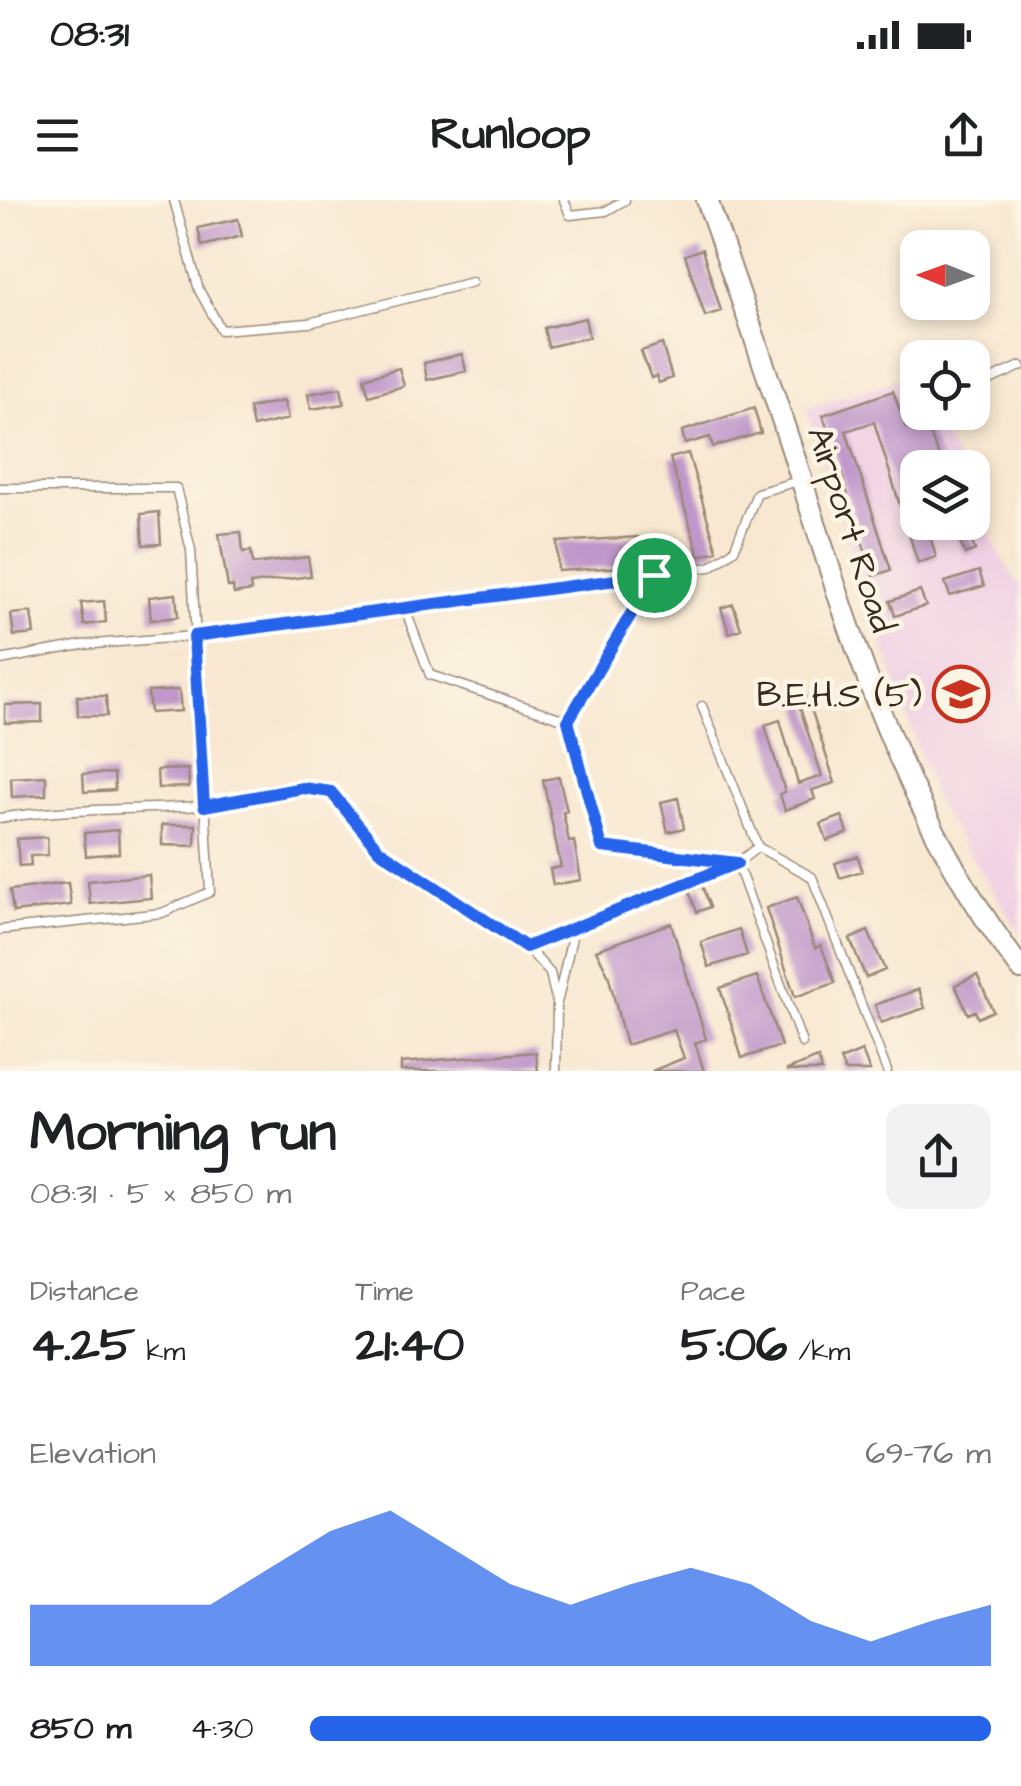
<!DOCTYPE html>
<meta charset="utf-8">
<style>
body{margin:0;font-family:"Architects Daughter",sans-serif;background:#f2f2f2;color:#202124;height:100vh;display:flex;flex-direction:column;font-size:38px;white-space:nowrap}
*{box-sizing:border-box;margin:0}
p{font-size:32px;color:#757577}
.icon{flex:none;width:55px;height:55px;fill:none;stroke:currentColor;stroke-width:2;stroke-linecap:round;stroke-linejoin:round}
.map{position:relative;height:871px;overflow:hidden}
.panel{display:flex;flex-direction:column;background:#fff;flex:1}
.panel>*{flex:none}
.needle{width:65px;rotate:271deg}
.buttons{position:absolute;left:900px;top:30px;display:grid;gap:20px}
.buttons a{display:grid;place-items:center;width:90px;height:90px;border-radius:20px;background:#fff;box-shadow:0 5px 15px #0003;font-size:50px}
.pin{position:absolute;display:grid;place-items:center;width:85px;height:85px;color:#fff;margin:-42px;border:5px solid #fff;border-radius:50%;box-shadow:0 2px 10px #0007}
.round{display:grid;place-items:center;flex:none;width:105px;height:105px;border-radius:20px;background:#f2f2f2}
.overview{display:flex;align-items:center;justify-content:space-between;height:170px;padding:0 30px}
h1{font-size:55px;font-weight:700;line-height:75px}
.figures{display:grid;grid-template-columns:repeat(3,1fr);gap:15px;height:170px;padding:10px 30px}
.figures div{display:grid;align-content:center}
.figures b{font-size:50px;font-weight:700}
.figures small{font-size:28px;font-weight:400}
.figures p{font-size:28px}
.chart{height:280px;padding:20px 30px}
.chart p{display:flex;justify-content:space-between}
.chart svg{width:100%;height:180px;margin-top:10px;fill:#2563eb;opacity:.7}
ul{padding:0 30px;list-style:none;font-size:32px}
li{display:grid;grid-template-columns:160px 120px 1fr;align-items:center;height:75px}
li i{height:25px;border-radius:12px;background:#2563eb}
.status{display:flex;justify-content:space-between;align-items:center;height:70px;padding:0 50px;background:#fff;direction:ltr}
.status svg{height:28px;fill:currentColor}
header{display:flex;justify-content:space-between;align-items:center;height:130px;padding:0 30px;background:#fff;font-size:45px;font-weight:700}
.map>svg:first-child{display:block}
.built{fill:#f0d0e4}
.building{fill:#c097ca}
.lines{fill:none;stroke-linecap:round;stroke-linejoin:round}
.service-casing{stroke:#9a8978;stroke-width:11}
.secondary-casing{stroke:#9a8978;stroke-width:24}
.service{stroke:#fff;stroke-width:8}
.secondary{stroke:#fff;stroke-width:20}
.route-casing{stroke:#fff;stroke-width:20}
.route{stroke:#2563eb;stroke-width:12}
.labels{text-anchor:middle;stroke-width:9;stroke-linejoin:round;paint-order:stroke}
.street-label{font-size:35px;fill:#3b2a1e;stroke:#fcf5e5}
.poi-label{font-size:35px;fill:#3b2a1e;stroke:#fcf5e5;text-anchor:end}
</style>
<div class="status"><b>08:31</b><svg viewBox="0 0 49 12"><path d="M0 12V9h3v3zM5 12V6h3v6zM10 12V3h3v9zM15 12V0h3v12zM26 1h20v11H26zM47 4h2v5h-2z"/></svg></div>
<header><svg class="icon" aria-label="menu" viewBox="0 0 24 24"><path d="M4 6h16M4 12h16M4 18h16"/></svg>Runloop<svg class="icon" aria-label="share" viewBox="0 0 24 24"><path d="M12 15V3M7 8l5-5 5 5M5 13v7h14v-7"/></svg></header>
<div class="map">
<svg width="1021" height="871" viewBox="0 0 1021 871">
<rect width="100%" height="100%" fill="#fcf5e5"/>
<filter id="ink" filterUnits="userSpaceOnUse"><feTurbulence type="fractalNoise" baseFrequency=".01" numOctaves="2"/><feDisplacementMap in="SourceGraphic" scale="20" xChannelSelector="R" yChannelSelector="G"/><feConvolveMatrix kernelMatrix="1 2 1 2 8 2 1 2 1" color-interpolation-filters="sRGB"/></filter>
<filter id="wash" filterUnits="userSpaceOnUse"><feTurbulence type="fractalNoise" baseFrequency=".0048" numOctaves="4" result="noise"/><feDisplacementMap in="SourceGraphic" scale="40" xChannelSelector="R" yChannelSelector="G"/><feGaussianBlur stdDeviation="2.25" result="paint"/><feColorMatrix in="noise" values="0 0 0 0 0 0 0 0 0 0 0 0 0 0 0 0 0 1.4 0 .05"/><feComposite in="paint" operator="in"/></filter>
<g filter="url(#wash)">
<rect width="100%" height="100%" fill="#f8e8d1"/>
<path class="built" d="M916 174 918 212 934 213 959 267 918 268V322H972L973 296 1002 359 1021 387V734L935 601 806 208Z"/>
<g id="blocks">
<path class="building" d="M238 19 242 36 202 46 198 28Z
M702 49 721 111 705 116 685 55Z
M585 118 589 137 548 147 544 128Z
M662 144 672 178 659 183 656 176 651 178 641 151Z
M462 154 466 171 427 180 424 163Z
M399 168 404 186 369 196 364 178Z
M341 188 344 204 311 209 308 194Z
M893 191 906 228 925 221 940 259 910 271 918 296V322H926L936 357 918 363 874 222 846 231 891 370 873 376 823 215Z
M284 201 288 219 253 227 249 208Z
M754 208 761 233 713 247 710 237 685 244 682 231Z
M688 253 717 351 699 356 670 258Z
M159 312 161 344 143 345 141 314Z
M964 323 975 350 965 354 953 327Z
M241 332 243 352 251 351 253 364 308 357 311 376 250 384 251 391 234 394 233 386 228 387 219 334Z
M638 337 639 366 558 371 557 342Z
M979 371 984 386 950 396 945 382Z
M920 391 926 406 895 416 890 401Z
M176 394 178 417 151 420 149 397Z
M104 401 106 422 84 425 81 403Z
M733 404 741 429 729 433 721 408Z
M31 412 34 434 14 436 11 414Z
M179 490 181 511 150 513 148 492Z
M77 496H106L107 516H78Z
M807 496 835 583 812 590 815 599 785 610 780 594 785 592 765 525 780 520 798 584 822 576 797 499Z
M42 504V522L5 523V505Z
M188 569 189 587 158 588 157 570Z
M114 573 115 590 84 592 83 574Z
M46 576V595L12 597 11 578Z
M559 577 567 611 563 612 569 642 574 641 581 680 553 685 550 669 561 667 543 580Z
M678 598 684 628 668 632 661 602Z
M842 616 848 633 827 641 821 624Z
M162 625H196L195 646 162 645Z
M118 630 119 653 86 656 84 633Z
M47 637 48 655 30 656 31 665 19 666 17 639Z
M858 656 862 671 840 678 835 663Z
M149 675 151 698 90 704 88 681Z
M68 683 71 705 13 712 10 690Z
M702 686 710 707 697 712 689 691Z
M797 697 815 748 821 745 835 783 795 797 766 708Z
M671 723 706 839 695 843 704 871H652L684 858 674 830 626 845 608 774 596 750Z
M739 729 747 755 709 767 701 742Z
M868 731 885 770 866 778 850 739Z
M977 775 993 811 978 818 975 811 968 814 955 785Z
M757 776 781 846 742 858 720 788Z
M919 789 925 808 881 823 875 805Z
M862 851 870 871H845L840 860Z
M536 852 538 871H401V863Z
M818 858 822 871H787V870Z"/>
</g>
</g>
<g filter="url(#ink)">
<use href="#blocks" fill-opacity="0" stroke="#9a8978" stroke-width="2.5"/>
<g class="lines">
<g class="service-casing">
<path id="service" d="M174 0 199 90 221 130 309 123 472 82
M564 0 570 15 606 11 625 0
M972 188 1021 166
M0 288H176L191 350 210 692 162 713 0 730
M404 406 430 475 569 521 602 647 737 663
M0 460 82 445 194 436 710 367 734 350 757 293 798 281
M702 506 758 647 737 663 802 843
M569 521 654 375
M0 618C67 608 133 610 201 606 246 603 286 586 331 593L379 650 522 742 550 773 557 804 556 871
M758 647 812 677 887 871
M526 747 736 664
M558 799 574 728"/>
</g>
<g class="secondary-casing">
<path id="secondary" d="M707 0C737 86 767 172 795 259 852 441 904 615 1021 769"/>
</g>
<use href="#service" class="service"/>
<use href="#secondary" class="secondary"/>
</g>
</g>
<g class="lines" filter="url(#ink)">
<g class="route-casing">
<path id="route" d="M654 375 568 521 602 647 737 663 526 747 379 650 331 592 303 588 204 606 194 436Z"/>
</g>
<use href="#route" class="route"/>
</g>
<defs>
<g id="school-ring" transform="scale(2.875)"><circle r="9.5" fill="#fcf5e5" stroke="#c8321e" stroke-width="1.5"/><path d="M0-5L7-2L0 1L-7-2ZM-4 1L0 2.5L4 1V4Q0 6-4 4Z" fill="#c8321e"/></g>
</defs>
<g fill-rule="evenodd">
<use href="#school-ring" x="961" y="494"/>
</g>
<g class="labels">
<g class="street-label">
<text transform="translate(852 329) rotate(72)" y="12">Airport Road</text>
</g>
<g class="poi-label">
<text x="922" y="506">B.E.H.S (5)</text>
</g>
</g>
</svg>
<div class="buttons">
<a><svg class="needle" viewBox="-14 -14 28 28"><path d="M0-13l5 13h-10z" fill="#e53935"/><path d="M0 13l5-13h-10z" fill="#757577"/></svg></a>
<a><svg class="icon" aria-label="locate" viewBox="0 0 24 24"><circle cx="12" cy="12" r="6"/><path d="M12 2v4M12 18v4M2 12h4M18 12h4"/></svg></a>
<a><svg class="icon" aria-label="layers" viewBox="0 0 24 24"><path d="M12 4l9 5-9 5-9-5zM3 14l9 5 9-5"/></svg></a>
</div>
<div class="pin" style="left:654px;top:375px;background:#1e9e55"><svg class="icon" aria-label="arrive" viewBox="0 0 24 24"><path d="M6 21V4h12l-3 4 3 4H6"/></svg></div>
</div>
<section class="panel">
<div class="overview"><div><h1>Morning run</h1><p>08:31 · 5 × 850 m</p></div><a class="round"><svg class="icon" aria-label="share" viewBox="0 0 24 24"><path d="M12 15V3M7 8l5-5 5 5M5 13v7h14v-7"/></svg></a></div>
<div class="figures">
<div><p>Distance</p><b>4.25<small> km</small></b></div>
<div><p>Time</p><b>21:40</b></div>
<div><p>Pace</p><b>5:06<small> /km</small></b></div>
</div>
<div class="chart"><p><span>Elevation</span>69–76 m</p>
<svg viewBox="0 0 160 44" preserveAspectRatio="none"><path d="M0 44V29L10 29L20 29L30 29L40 20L50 11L60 6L70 15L80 24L90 29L100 24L110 20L120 24L130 33L140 38L150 33L160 29V44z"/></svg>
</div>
<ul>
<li><b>850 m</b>4:30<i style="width:100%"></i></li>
</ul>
</section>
